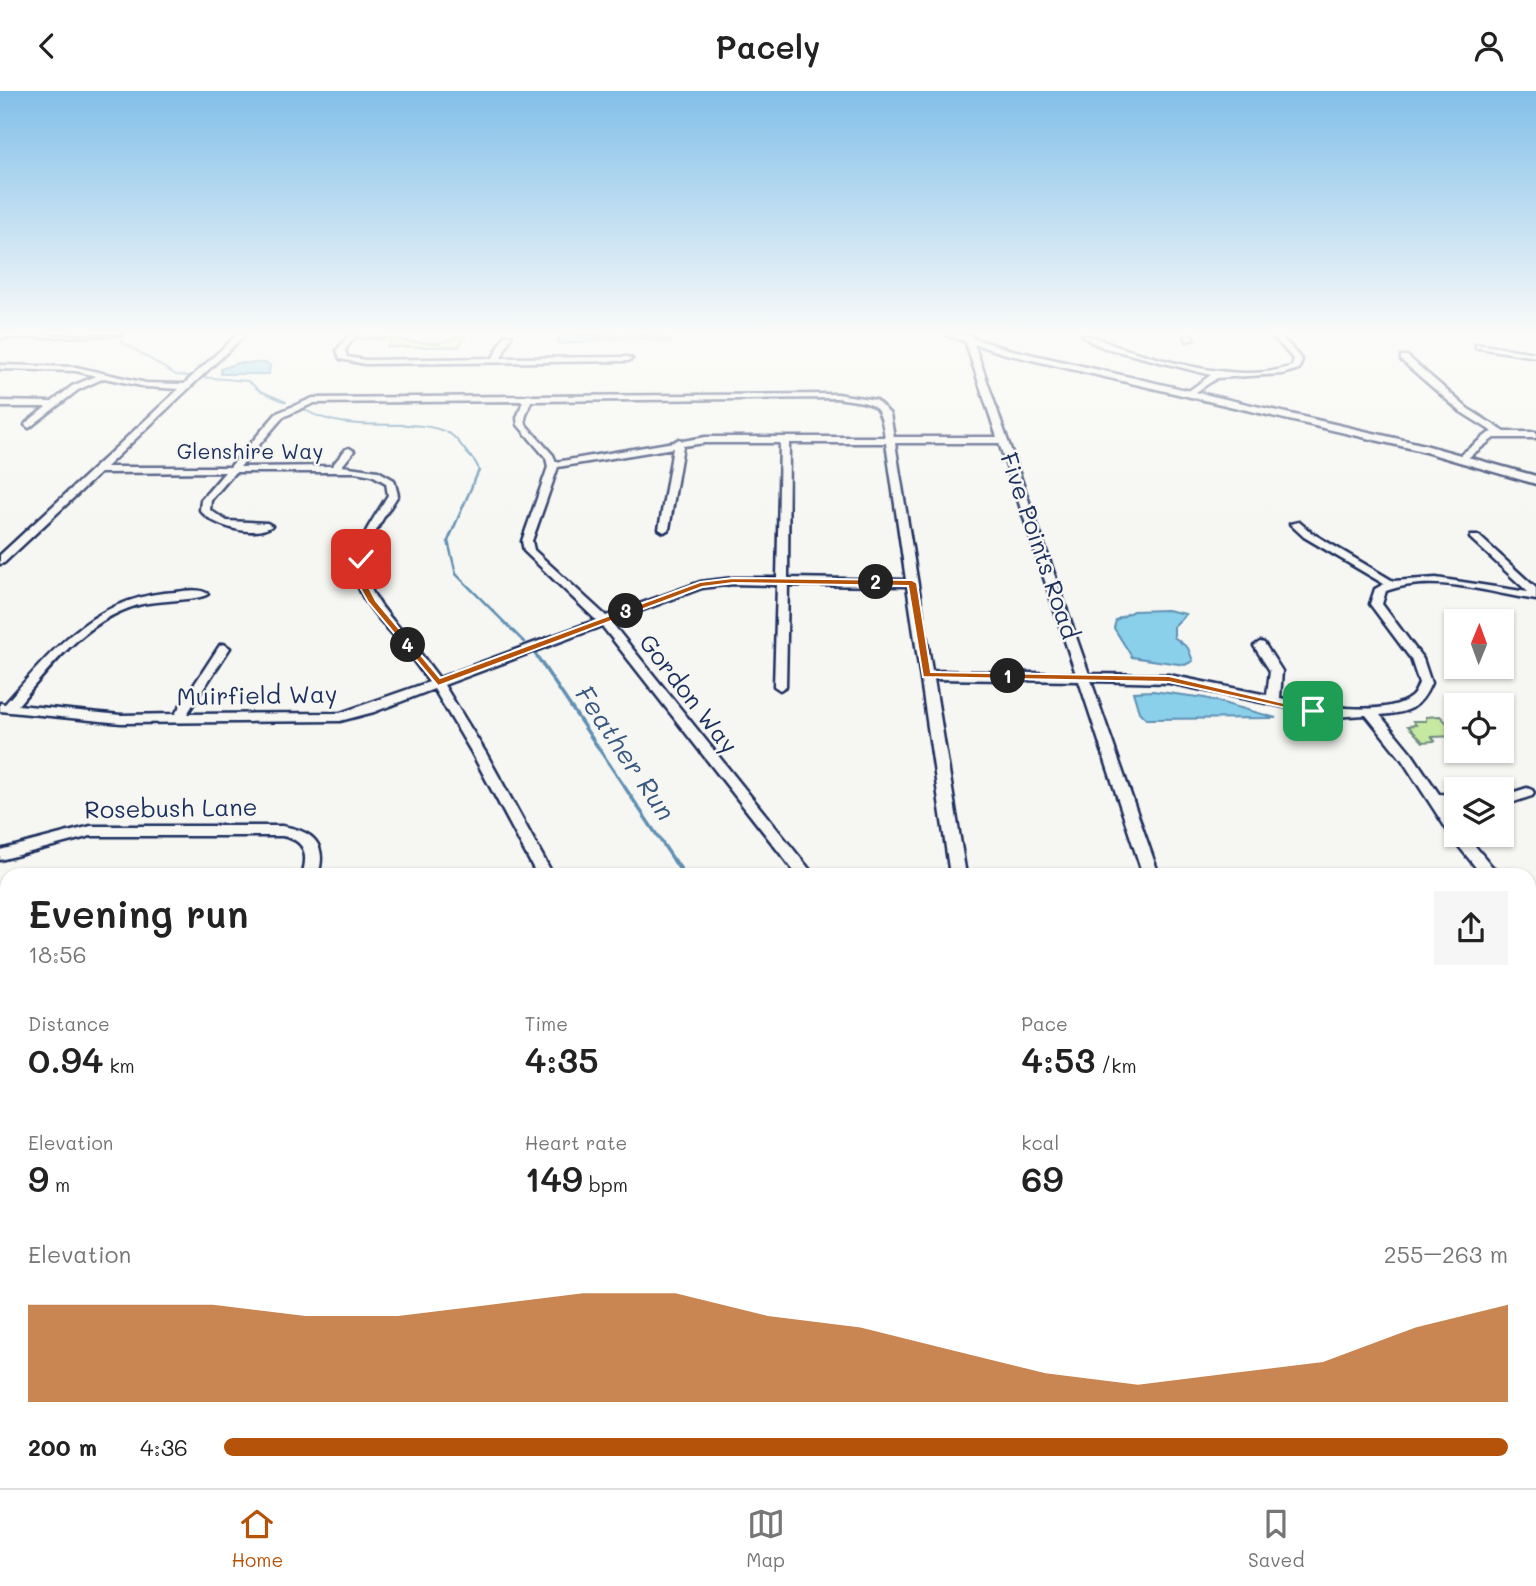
<!DOCTYPE html>
<meta charset="utf-8">
<style>
body{margin:0;font-family:Mali,sans-serif;background:#f6f6f6;color:#222;height:100vh;display:flex;flex-direction:column;font-size:26px;white-space:nowrap}
*{box-sizing:border-box;margin:0}
p{font-size:23px;color:#767676}
.icon{flex:none;width:38px;height:38px;fill:none;stroke:currentColor;stroke-width:2;stroke-linecap:round;stroke-linejoin:round}
.map{position:relative;flex:1;overflow:hidden}
.side{position:absolute;left:0px;top:777px;width:1536px;height:621px;display:flex;flex-direction:column;background:#fff;border-radius:21px 21px 0 0;box-shadow:0 2px 5px #0004}
.side>*{flex:none}
.needle{width:46px;rotate:1deg}
.buttons{position:absolute;left:1444px;top:518px;display:grid;gap:14px}
.buttons a{display:grid;place-items:center;width:70px;height:70px;border-radius:0px;background:#fff;box-shadow:0 2px 5px #0004;font-size:35px}
.pin{position:absolute;display:grid;place-items:center;width:60px;height:60px;color:#fff;margin:-30px;border-radius:14px;box-shadow:0 4px 10px #0006}
.km{position:absolute;width:35px;height:35px;margin:-18px;border-radius:50%;background:#222;color:#fff;font-size:19px;line-height:35px;text-align:center}
.round{display:grid;place-items:center;flex:none;width:74px;height:74px;border-radius:0px;background:#f6f6f6}
.summary{display:flex;align-items:center;justify-content:space-between;height:119px;padding:0 28px}
h1{font-size:38px;font-weight:600;line-height:52px}
.figures{display:grid;grid-template-columns:repeat(3,1fr);gap:10px;height:119px;padding:7px 28px}
.figures div{display:grid;align-content:center}
.figures b{font-size:35px;font-weight:600}
.figures small{font-size:19px;font-weight:400}
.figures p{font-size:19px}
.chart{height:196px;padding:14px 28px}
.chart p{display:flex;justify-content:space-between}
.chart svg{width:100%;height:126px;margin-top:7px;fill:#b45309;opacity:.7}
ul{padding:0 28px;list-style:none;font-size:23px}
li{display:grid;grid-template-columns:112px 84px 1fr;align-items:center;height:52px}
li i{height:18px;border-radius:9px;background:#b45309}
header{display:flex;justify-content:space-between;align-items:center;height:91px;padding:0 28px;background:#fff;font-size:32px;font-weight:600}
.dock{display:flex;justify-content:space-around;align-items:center;height:98px;border-top:2px solid #e0e0e0;background:#fff;font-size:19px;color:#767676}
.dock a{display:grid;justify-items:center;gap:4px}
.dock .selected{color:#b45309}
.map>svg:first-child{display:block}
.green{fill:#c6e9a2;stroke:#708c80;stroke-width:2}
.water{fill:#8ad0eb;stroke:#5e90b3;stroke-width:2}
.lines{fill:none;stroke-linecap:round;stroke-linejoin:round}
.stream-far3{stroke:#5e90b3;stroke-width:2}
.stream-far2{stroke:#5e90b3;stroke-width:2.5}
.stream-far1{stroke:#5e90b3;stroke-width:3.5}
.stream{stroke:#5e90b3;stroke-width:4.5}
.minor-casing{stroke:#1b2f5e;stroke-width:5}
.major-casing{stroke:#1b2f5e;stroke-width:5}
.minor{fill:#f6f6f2;fill-rule:evenodd}
.major{fill:#f6f6f2;fill-rule:evenodd}
.route{fill:#b45309;stroke:#fff;stroke-width:2}
.labels{text-anchor:middle;stroke-width:5;stroke-linejoin:round;paint-order:stroke}
.far-street-label{font-size:21px;fill:#1b2f5e;stroke:#f6f6f2}
.street-label{font-size:24px;fill:#1b2f5e;stroke:#f6f6f2}
.water-label{font-size:26px;font-style:italic;fill:#375781;stroke:#f6f6f2}
</style>
<header><svg class="icon" aria-label="back" viewBox="0 0 24 24"><path d="M15 5l-7 7 7 7"/></svg>Pacely<svg class="icon" aria-label="person" viewBox="0 0 24 24"><circle cx="12" cy="8" r="4"/><path d="M4 21q1-7 8-7t8 7"/></svg></header>
<div class="map">
<svg width="1536" height="1397" viewBox="0 0 1536 1397">
<rect width="100%" height="100%" fill="#f6f6f2"/>
<filter id="ink" filterUnits="userSpaceOnUse"><feTurbulence type="fractalNoise" baseFrequency=".0143" numOctaves="2"/><feDisplacementMap in="SourceGraphic" scale="14" xChannelSelector="R" yChannelSelector="G"/><feConvolveMatrix kernelMatrix="1 2 1 2 8 2 1 2 1" color-interpolation-filters="sRGB"/></filter>
<g filter="url(#ink)">
<path class="green" d="M356 244C386 244 406 252 434 252 447 252 456 244 466 244L459 256H387L392 248H353Z
M1440 625 1454 639 1456 645 1432 646 1435 650 1423 651 1408 635 1416 634 1413 630H1426V626Z"/>
<path class="water" d="M561 244H669L670 252 634 246 561 253 557 251Z
M237 272H266L270 274 269 283H221V278Z
M1167 519 1186 523 1174 535V546L1188 557 1193 570 1185 574 1132 566 1114 537 1116 529 1133 520Z
M1153 600 1205 607 1276 627 1146 628 1139 621 1133 601Z
M1530 891 1536 893V1027L1530 1023Z"/>
<g class="lines">
<path class="stream-far3" d="M121 250 176 284 248 290 260 300 286 311
M305 319C352 346 415 323 450 343 457 347 463 357 468 363 474 369 478 373 479 381"/>
<path class="stream-far2" d="M479 379 448 450 456 483 524 551"/>
<path class="stream-far1" d="M534 561 675 771"/>
<path class="stream" d="M674 769 684 784"/>
<g class="minor-casing">
<path id="minor" d="M0 244H123L0 247Z
M237 244H245L106 376H230L277 322 313 307 525 305 529 304 533 305 837 303 876 309 890 323 894 346H997L963 244H971L1089 583 1169 584 1267 604 1270 580 1254 555 1260 551 1264 552 1282 580 1280 607C1311 613 1384 628 1411 606 1415 603 1417 597 1419 592L1411 568 1370 513 1375 498 1384 493 1304 446 1290 433 1299 431 1312 442 1393 490 1436 487 1528 501 1470 447 1471 445H1479L1536 497V509C1488 502 1434 482 1386 500L1382 513 1423 568 1431 592C1420 618 1408 622 1380 624L1412 663 1439 703 1456 704V714L1445 713 1456 730V744H1466L1499 784H1482L1453 748 1402 669 1366 624 1333 626 1169 592 1091 590 1159 784H1143L1079 590 934 588 966 784H950L907 495 788 494 786 595 780 599 774 595 777 494 733 493 702 497 611 531 814 784H797L602 535 444 594 486 662 553 784H537L472 662 434 598 374 621 340 630 121 632 0 620V612L5 613C55 556 96 505 176 501 186 500 200 497 208 503 198 510 155 509 138 514 86 529 52 574 18 614L121 624 175 623 220 554 224 553 230 557 187 623 340 622 429 591C418 576 408 561 396 547 375 523 347 497 357 462 363 441 377 423 388 404L386 392 372 384 355 381H235L211 409 210 419 227 430 267 432 272 435C254 447 213 436 200 419L201 409 225 381 100 382 4 472 0 473V464L179 298 146 296 104 287 78 299 29 337 25 334 26 332 46 316H0V310L52 311 72 295 96 285 76 280 0 278V274L76 276 146 292 184 293ZM837 307C872 313 880 308 885 346H705L683 350 679 348 674 351 556 371 553 364 526 334 525 327 531 310ZM523 310 517 327 518 334 546 367 548 376 522 450 524 460 596 529 439 587C428 573 418 558 406 545 386 520 358 496 368 461 373 440 387 422 398 404L394 389 378 380 342 375 354 360 349 357 346 358 332 375 240 376 283 326 314 312ZM705 352H780L777 487H733L700 491 606 525 534 459 532 450 558 376 673 357 659 438 664 441 669 438 683 355ZM789 352H886L906 489 788 487ZM895 352H999L1076 583 932 580Z
M349 244H356L345 259 347 266 365 269 493 267 505 244H512L501 267 628 266 632 268 628 270 365 273 340 268 337 259Z
M1082 244C1095 244 1109 254 1122 257 1173 272 1241 293 1292 275L1294 269 1272 244H1280L1302 269 1299 278 1282 283 1217 287 1190 305 1186 303 1187 301 1211 284 1105 257 1091 251Z
M1185 244H1192L1194 248 1187 250Z
M1476 253 1536 262V266L1479 257H1476Z
M1401 265H1407L1467 317 1505 341H1536V347H1494L1465 369H1459V365L1489 342 1493 341 1461 321 1401 269Z
M1527 697 1532 699 1534 702 1532 705 1502 715V705Z
M91 735H282C312 740 328 752 318 784H302C309 763 305 749 282 745H91L0 769V759Z
M1530 804 1536 806V819L1530 817Z
M0 923H7V937H0Z
M591 1391H615V1397H591Z
M1344 1391H1393L1395 1397H1345Z"/>
</g>
<g class="major-casing">
<path id="major" d="M946 244H962L1008 258 1421 353 1536 385V393L1418 359 1006 263Z"/>
</g>
<use href="#minor" class="minor"/>
<use href="#major" class="major"/>
</g>
</g>
<linearGradient id="sky" x2="0" y2="1"><stop stop-color="#82bfe9"/><stop offset="0.55" stop-color="#fbfbf9"/><stop offset="1" stop-color="#fbfbf9" stop-opacity="0"/></linearGradient>
<rect width="1536" height="440" fill="url(#sky)"/>
<path class="route" d="M361 466 365 468 367 493 376 510 440 587 700 491 733 487 912 489 917 492 931 581 1169 585 1318 620 1313 623 1169 591 923 586 908 495 733 492 702 496 438 595 368 511 358 493 356 468Z"/>
<g class="labels">
<g class="far-street-label">
<text x="250" y="368">Glenshire Way</text>
</g>
<g class="street-label">
<text transform="translate(1039 455) rotate(71)" y="8">Five Points Road</text>
<text transform="translate(688 603) rotate(52)" y="8">Gordon Way</text>
<text transform="translate(257 605) rotate(-1)" y="8">Muirfield Way</text>
<text transform="translate(171 718) rotate(-1)" y="8">Rosebush Lane</text>
</g>
<g class="water-label">
<text transform="translate(625 662) rotate(56)" y="9">Feather Run</text>
</g>
</g>
</svg>
<div class="buttons">
<a><svg class="needle" viewBox="-14 -14 28 28"><path d="M0-13l5 13h-10z" fill="#e53935"/><path d="M0 13l5-13h-10z" fill="#767676"/></svg></a>
<a><svg class="icon" aria-label="locate" viewBox="0 0 24 24"><circle cx="12" cy="12" r="6"/><path d="M12 2v4M12 18v4M2 12h4M18 12h4"/></svg></a>
<a><svg class="icon" aria-label="layers" viewBox="0 0 24 24"><path d="M12 4l9 5-9 5-9-5zM3 14l9 5 9-5"/></svg></a>
</div>
<div class="pin" style="left:1313px;top:620px;background:#1e9e55"><svg class="icon" aria-label="arrive" viewBox="0 0 24 24"><path d="M6 21V4h12l-3 4 3 4H6"/></svg></div>
<div class="pin" style="left:361px;top:468px;background:#d93025"><svg class="icon" aria-label="check" viewBox="0 0 24 24"><path d="M5 12l5 5 9-10"/></svg></div>
<b class="km" style="left:1008px;top:585px">1</b>
<b class="km" style="left:876px;top:491px">2</b>
<b class="km" style="left:626px;top:520px">3</b>
<b class="km" style="left:408px;top:554px">4</b>
<section class="side">
<div class="summary"><div><h1>Evening run</h1><p>18:56</p></div><a class="round"><svg class="icon" aria-label="share" viewBox="0 0 24 24"><path d="M12 15V3M7 8l5-5 5 5M5 13v7h14v-7"/></svg></a></div>
<div class="figures">
<div><p>Distance</p><b>0.94<small> km</small></b></div>
<div><p>Time</p><b>4:35</b></div>
<div><p>Pace</p><b>4:53<small> /km</small></b></div>
</div>
<div class="figures">
<div><p>Elevation</p><b>9<small> m</small></b></div>
<div><p>Heart rate</p><b>149<small> bpm</small></b></div>
<div><p>kcal</p><b>69</b></div>
</div>
<div class="chart"><p><span>Elevation</span>255–263 m</p>
<svg viewBox="0 0 160 44" preserveAspectRatio="none"><path d="M0 44V10L10 10L20 10L30 14L40 14L50 10L60 6L70 6L80 14L90 18L100 26L110 34L120 38L130 34L140 30L150 18L160 10V44z"/></svg>
</div>
<ul>
<li><b>200 m</b>4:36<i style="width:100%"></i></li>
</ul>
</section>
</div>
<nav class="dock">
<a class="selected"><svg class="icon" aria-label="home" viewBox="0 0 24 24"><path d="M3 11l9-7 9 7M6 9v11h12V9"/></svg>Home</a>
<a><svg class="icon" aria-label="map" viewBox="0 0 24 24"><path d="M3 6l6-2 6 2 6-2v14l-6 2-6-2-6 2zM9 4v14M15 6v14"/></svg>Map</a>
<a><svg class="icon" aria-label="saved" viewBox="0 0 24 24"><path d="M7 4h10v16l-5-4-5 4z"/></svg>Saved</a>
</nav>
